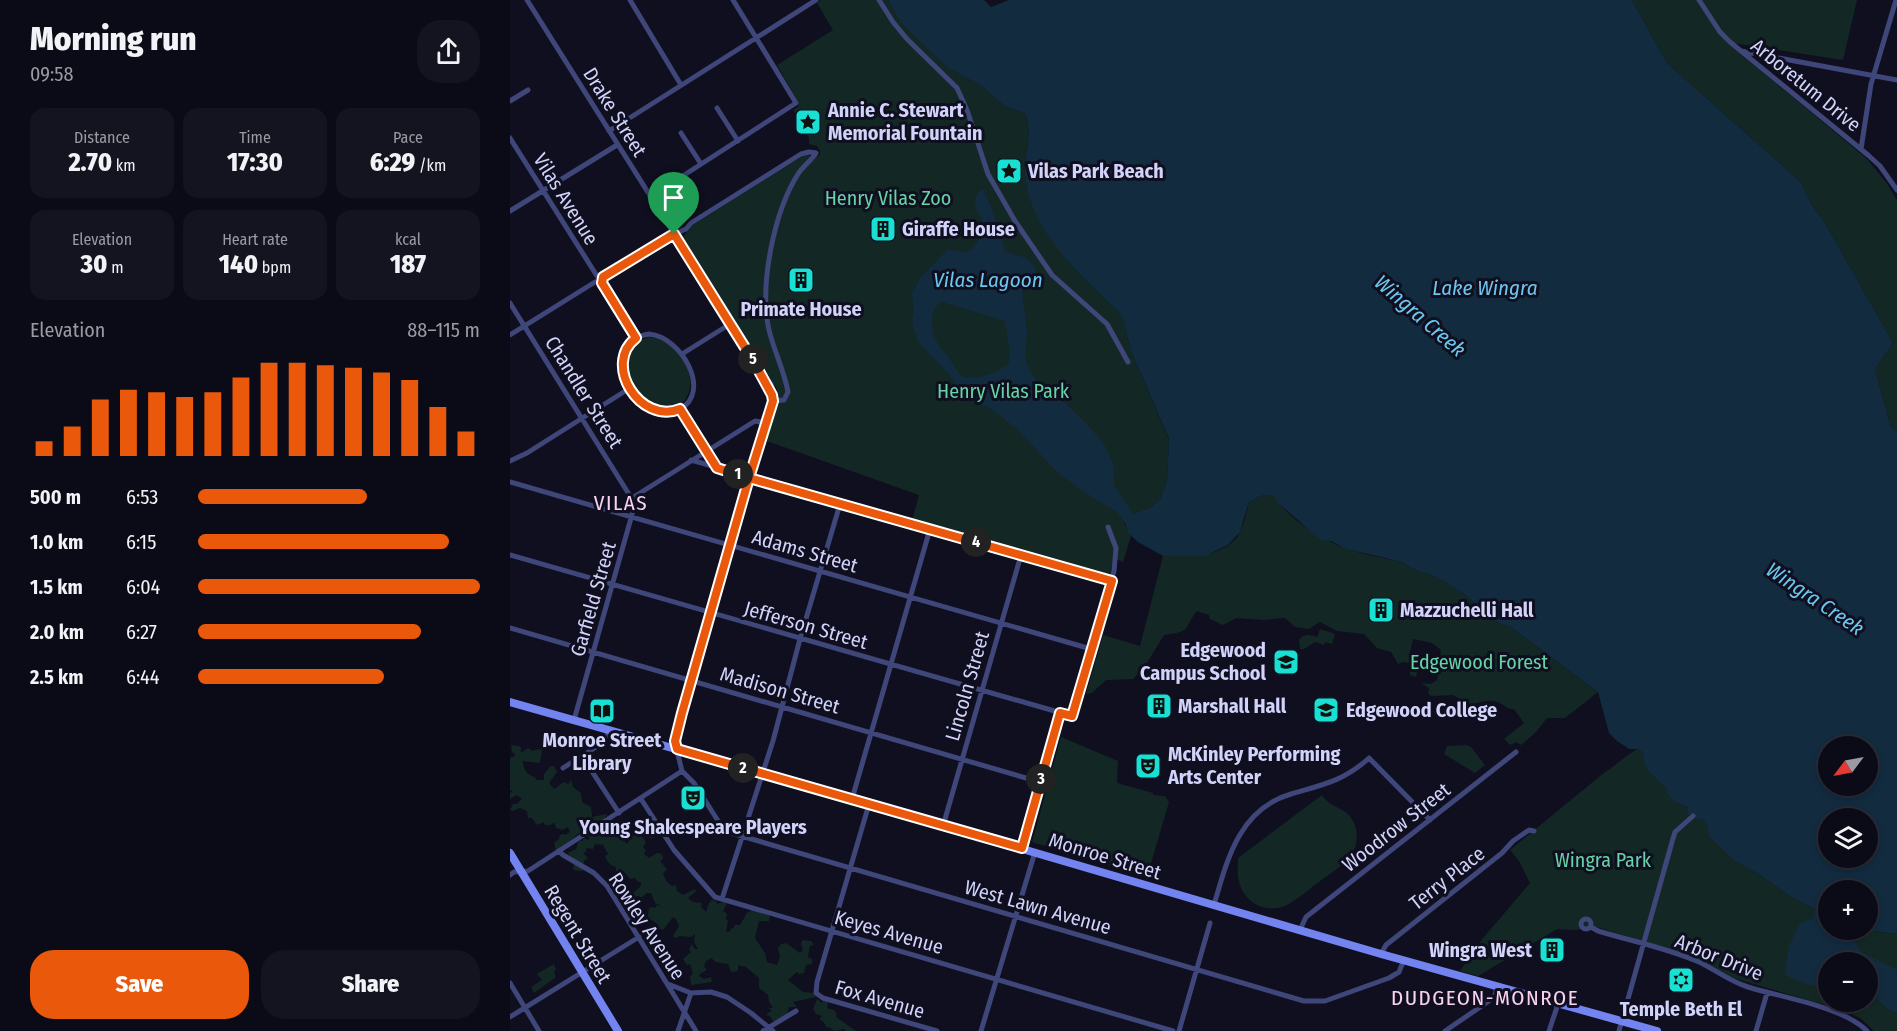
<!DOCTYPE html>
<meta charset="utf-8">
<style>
body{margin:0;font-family:"Fira Sans Condensed",sans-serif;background:#141420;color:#f1f3f6;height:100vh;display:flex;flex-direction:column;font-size:22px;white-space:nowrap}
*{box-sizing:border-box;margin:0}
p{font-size:20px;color:#9a9ba1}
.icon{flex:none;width:33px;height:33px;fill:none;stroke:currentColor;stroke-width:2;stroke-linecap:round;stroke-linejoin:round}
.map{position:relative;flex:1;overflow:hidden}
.panel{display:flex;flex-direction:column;background:#0b0b17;width:510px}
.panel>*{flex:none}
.needle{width:39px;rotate:238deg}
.tools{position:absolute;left:1308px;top:736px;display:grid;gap:12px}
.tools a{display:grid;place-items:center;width:60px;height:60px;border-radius:50%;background:#0b0b17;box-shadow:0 3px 9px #0003,0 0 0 2px #2b2b36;font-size:30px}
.pin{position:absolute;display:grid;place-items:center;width:51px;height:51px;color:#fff;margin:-62px -26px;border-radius:50% 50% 50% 0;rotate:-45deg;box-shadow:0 0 6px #0007}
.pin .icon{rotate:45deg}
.km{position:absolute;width:30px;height:30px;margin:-15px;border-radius:50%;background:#222;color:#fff;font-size:16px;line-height:30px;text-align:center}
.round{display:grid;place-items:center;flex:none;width:63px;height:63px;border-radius:24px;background:#141420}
.summary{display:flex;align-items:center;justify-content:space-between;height:102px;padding:0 30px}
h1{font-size:33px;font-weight:800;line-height:45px}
.metrics{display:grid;grid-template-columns:repeat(3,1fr);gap:9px;height:102px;padding:6px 30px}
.metrics div{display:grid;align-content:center;border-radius:15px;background:#141420;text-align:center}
.metrics b{font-size:26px;font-weight:800}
.metrics small{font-size:16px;font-weight:400}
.metrics p{font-size:16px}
.chart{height:168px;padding:12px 30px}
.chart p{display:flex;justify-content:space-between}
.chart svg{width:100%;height:108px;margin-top:6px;stroke:#ea580c;stroke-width:6}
.button{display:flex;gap:12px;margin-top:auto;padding:12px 30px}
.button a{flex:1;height:69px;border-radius:24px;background:#ea580c;color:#fff;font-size:24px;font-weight:800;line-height:69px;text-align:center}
.button a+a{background:#141420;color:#f1f3f6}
ul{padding:0 30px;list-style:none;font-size:20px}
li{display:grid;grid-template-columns:96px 72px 1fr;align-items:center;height:45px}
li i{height:15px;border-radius:8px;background:#ea580c}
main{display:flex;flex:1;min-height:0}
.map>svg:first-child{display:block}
.green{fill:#132824;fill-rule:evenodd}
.water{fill:#122b3f;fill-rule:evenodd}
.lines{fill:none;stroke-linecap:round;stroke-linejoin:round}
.minor{stroke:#3f4679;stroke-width:5}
.secondary{stroke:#7384f0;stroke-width:8}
.route-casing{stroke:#fff;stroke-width:12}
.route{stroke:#ea580c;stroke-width:8}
.labels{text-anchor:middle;stroke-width:6;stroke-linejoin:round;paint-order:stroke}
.street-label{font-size:20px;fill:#d1d3fa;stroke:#0f0f1f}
.poi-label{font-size:20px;font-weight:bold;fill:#d1d3fa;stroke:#0f0f1f;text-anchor:start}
.park-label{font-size:20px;fill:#66d2a5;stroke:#0f0f1f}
.water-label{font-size:21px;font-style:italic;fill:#6bc7ef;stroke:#0f0f1f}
.neighbourhood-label{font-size:21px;letter-spacing:1.5px;fill:#fad3f3;stroke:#0f0f1f}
</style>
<main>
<section class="panel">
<div class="summary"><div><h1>Morning run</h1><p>09:58</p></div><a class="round"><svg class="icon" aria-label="share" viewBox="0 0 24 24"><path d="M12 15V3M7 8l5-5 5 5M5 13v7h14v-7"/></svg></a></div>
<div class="metrics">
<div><p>Distance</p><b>2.70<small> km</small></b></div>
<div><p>Time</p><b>17:30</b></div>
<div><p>Pace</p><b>6:29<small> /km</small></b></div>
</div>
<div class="metrics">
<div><p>Elevation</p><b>30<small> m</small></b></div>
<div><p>Heart rate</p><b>140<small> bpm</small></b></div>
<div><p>kcal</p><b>187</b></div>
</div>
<div class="chart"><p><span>Elevation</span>88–115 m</p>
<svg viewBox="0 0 160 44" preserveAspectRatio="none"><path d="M5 44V38M15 44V32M25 44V21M35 44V17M45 44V18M55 44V20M65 44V18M75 44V12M85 44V6M95 44V6M105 44V7M115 44V8M125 44V10M135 44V13M145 44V24M155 44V34"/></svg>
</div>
<ul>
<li><b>500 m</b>6:53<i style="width:60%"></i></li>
<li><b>1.0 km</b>6:15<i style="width:89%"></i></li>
<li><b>1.5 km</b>6:04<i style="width:100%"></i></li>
<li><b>2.0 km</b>6:27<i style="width:79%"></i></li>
<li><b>2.5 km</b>6:44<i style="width:66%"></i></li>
</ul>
<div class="button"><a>Save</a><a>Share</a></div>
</section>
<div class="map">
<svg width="1387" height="1031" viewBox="0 0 1387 1031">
<rect width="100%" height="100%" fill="#0f0f1f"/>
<path class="green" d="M311 0H378L382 7 438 68 470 85 496 107 515 113C524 137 513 151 515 176 520 229 571 276 608 311L613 319 621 351 659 440 657 481 650 499 640 508 632 512 611 517 621 536 613 562 603 558 601 572 597 575 402 521 409 495 254 440 268 399 267 389 173 237 183 225 293 156 299 155 304 158 310 155V151L307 146 299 144V138L295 131 297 128 283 110 288 107 289 103 267 65 323 30 307 3Z
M1122 0H1347L1333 60 1216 42 1356 158 1376 182 1387 200V431L1381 427 1365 369 1383 343 1318 228 1297 197 1292 183 1157 63Z
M138 337C164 338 191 374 176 398 153 436 95 374 122 345 126 341 133 339 138 337Z
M753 495H765C771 515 818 543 838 549 855 555 874 558 892 562 903 572 918 572 930 579 939 584 950 590 958 597 974 611 976 621 999 626L1088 692 1055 718H1037L1026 732 1011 745 1006 742 1000 745 994 739 1014 723 1004 709C996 709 996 706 990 703 978 698 969 703 959 705L943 695 922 696 918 694 919 688 911 683 921 684 927 680 931 650 922 643 903 639 900 652 910 656 906 677 900 675 899 663 893 662 888 664 881 652 867 648 854 634 827 631 810 622 799 629 785 627 775 618 753 620 726 618 713 625 700 619 699 615 687 611C672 630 683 631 654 635L635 666 623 679 596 680 582 693 576 694 593 635 630 646 653 556C679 556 718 559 731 530 735 521 737 511 739 502Z
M810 629 825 634 822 644 815 642 814 645 805 642 794 649H790L789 640C795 633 800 635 807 637Z
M551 737 608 761 607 783 643 793V795L655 796 659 802 637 877 522 842Z
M1 745 9 746 12 749 10 751 12 752 18 748 23 751 28 749 32 750 30 763 11 761 13 762C13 768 17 776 25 777L26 780H34V774L41 766H44L47 772 39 783 44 789 54 782 58 784 61 780 63 787 71 793 72 802 81 807 82 817 96 814 97 815 94 819C102 829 109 836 117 844L123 835 131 832 132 829 139 827 138 830 143 829 144 834 142 839 137 836 139 834 137 833 135 835H131L136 842 133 847 136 851 134 854 139 858 147 853 152 854 153 859 150 861 157 869 153 874 157 882 162 886 166 885 167 891 173 895 185 889 186 891 178 898 183 902 192 903 191 907 196 912 199 903 202 900 206 901 207 904 212 902 217 903 213 911 217 914 216 919 218 921 216 932 221 931 220 929 224 928V925H230L237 913 244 909 260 916 259 921H249L245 938 255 953 257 962 267 965 270 957 268 948 271 944 276 943 290 953 293 950 291 943 293 940 301 941 304 945 300 946 298 957 302 959V964L296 965 294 973 289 974 287 972 278 980 293 992 305 993 306 997 283 1002 287 1007H279L277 1014 264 1023 260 1016 256 1015 259 1012H262L259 1008H263L259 1002 258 995 249 988V978L236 967 228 965V971L221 972 218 964 206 962 201 958 196 961 194 966 197 970 190 974 189 976 194 979 201 977 202 982 181 985 180 976 183 974 180 964 177 965 173 959 181 952 179 949 182 944 185 949H188L184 942 185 934 181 937 170 936 165 938 163 936 169 926 166 919 163 917 153 930 148 928V925L142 920H137L139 909 141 907 145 908 147 905 153 907 145 903 141 893H137L131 898 129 896 124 897V892L131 886V882H128L125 878 120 879 114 872 106 871V867C101 866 97 862 95 856L98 854 93 845 85 844 83 849 76 848V852L73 853 78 858 74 861 73 871 63 870 64 863 58 853 66 849 69 840 72 841 74 838 78 840 80 838 73 830 46 852 44 843 49 839 50 835 53 834 55 835 60 832 58 827 52 830 46 828 44 822 41 825H35L34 822 27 825 22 818H18L17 811 10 808 2 811 0 810 3 804H7L12 799 7 795 0 799V793L3 791 0 790V758L5 756V754L2 752Z
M957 745 961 747 975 765 965 773 934 754 937 746Z
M1129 749 1134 755 1137 768 1157 789 1168 804 1179 807 1181 814 1191 818 1199 826 1198 836 1224 861 1247 873 1281 897 1318 915V930H1356L1387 934V1031H1364L1350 1018 1335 1011 1220 977 1193 961 1087 927 1065 930 1047 929 968 976 950 971 969 943 1020 883 1009 861 1000 850 1095 772C1104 767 1122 750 1129 749ZM1318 963H1358V1002H1318Z
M812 795C821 810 841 806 846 829 848 838 846 848 841 856 833 866 819 874 809 882 798 890 787 900 775 906 755 914 733 902 729 881 727 874 728 865 728 858Z
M44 964 46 969 44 972 46 977 24 993 21 987 32 980 27 974Z
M307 999 312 1003 313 1000 318 1002 317 1008 324 1010 327 1014 326 1017 346 1031H336L334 1029 324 1031 319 1027 317 1028 313 1021H311L310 1018 312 1016 306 1014 303 1009Z"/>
<path class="water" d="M378 0H474L481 7 499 0H1122L1157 63 1292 183 1297 197 1318 228 1383 343 1365 369 1381 427 1387 431V934L1356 930 1358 891H1318V915L1311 912 1310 923 1314 931 1343 940 1352 952 1387 970V1013C1373 1009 1369 998 1358 990V963H1318V986H1302L1277 976 1275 971 1279 946 1290 923 1303 919 1305 909 1281 897 1247 873 1224 861 1198 836V826L1191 818 1188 820 1181 814 1178 815V807C1169 805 1160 800 1156 791L1157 789C1149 780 1131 769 1134 755L1129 749H1119L1107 741 1099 733 1088 692 999 626C976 621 974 611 958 597 951 591 938 584 930 579 918 572 903 572 892 562L836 549 821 541 811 540 767 502 764 495H753L739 502 730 532 718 545 695 556H653L628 542 618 533 616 525 608 513 568 488 545 470 508 430 483 410 455 397 439 374 408 342 403 326 402 319 404 311 402 293 411 277 438 249 456 253C466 248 476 231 472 220 471 216 467 211 465 207L466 196 470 190 474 191C483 210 489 230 495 251 508 258 516 253 526 269V282L514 288 512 292 517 332 515 359 521 372 528 382 548 396 577 424 594 444 603 463 604 485 623 514 640 508 650 499 657 481 659 439 621 351 613 319 608 311C570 275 520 231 515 176 513 152 524 137 515 113L496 107 470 85 438 68 393 25ZM432 302 495 321C496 328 502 356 499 362 493 372 462 382 452 376 446 372 443 363 438 357 435 352 430 348 427 342 420 330 419 308 432 302ZM1318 747H1358V786H1318ZM1318 819H1358V858H1318Z"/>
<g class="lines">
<path class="minor" d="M17 0 246 364
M120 0 171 85
M369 0 383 22 397 39 447 88 457 110 478 174 505 221 542 275 597 324 618 362
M1189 0 1210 32 1220 42 1358 155 1370 166 1387 190
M1231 51 1387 80
M0 101 18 90
M207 108 228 141
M99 131 306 0
M171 133 191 164
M0 138 87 276
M1351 149 1361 84 1386 0
M140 197 286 103 223 0
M0 211 107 145
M93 277 164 234 176 229 181 223 291 154 299 152 306 153
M91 283 126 338
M0 303 125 504 64 720
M139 334C172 337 202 392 170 409 127 432 83 342 139 334Z
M0 335 85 282
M172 354 220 324
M250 373 263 399
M263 401 274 400 278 392C274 370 264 351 259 330 249 285 264 212 288 174 293 166 301 161 306 153
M170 409 207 468
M181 460 602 581
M0 461 17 453 120 388
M0 482 581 649
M122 498 245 421 256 423
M0 555 562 716 604 571 606 548 598 527
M0 628 530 782
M72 756 109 813
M53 768 94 742 99 730
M172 771 184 783 210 824 221 833 794 1001H815L879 978 889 972 894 960
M131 799 164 850 205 897 663 1031
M342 799 420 529
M359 804 307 982 306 993 313 998 427 1031
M433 826 511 555
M512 848 550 713
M49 851 53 855 84 873 97 886 186 1031
M0 875 4 872 18 871 172 771 165 743 172 713 239 478 265 396 261 384 244 361
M212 899 263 741 290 639 330 504
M704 905C717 860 729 809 781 794 812 785 834 781 859 758L920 820
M1071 924a5 5 0 1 1 10 0a5 5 0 1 1-10 0Z
M1081 927 1088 931C1121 941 1157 948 1189 962 1206 970 1219 981 1238 987 1270 997 1334 1007 1357 1031
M790 930 796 917 1006 752
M871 954 876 945 992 853 1003 841 1019 830 1024 831
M0 983 29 1031
M158 984 181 993 201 992 217 997 241 1013 263 1031
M0 1017 129 937
M168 1031 181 993
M253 1031 286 1011
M471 1031 525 852
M669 1031 700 923
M935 1031 979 1001 985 995 987 987
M1039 1031 1048 1004
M1109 1031 1162 842 1165 832 1183 816
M1246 1031 1257 993"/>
<path class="secondary" d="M0 702 335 797 871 954 1147 1031
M0 853 108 1031"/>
</g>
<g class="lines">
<g class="route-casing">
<path id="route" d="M164 234 93 277 92 283 126 338C92 364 130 425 170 409L207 468 239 478 172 713 165 741 167 749 512 848 550 713 562 716 602 581 239 478 263 401 262 395 244 362 164 234"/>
</g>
<use href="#route" class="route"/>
</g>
<defs>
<g id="sight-square" transform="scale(1.35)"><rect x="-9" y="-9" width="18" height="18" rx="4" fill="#18e0d3" stroke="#0f0f1f"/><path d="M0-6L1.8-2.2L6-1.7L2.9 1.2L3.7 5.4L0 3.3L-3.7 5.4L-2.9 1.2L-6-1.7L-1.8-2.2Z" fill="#111"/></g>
<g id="building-square" transform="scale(1.35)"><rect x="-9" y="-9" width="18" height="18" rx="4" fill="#18e0d3" stroke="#0f0f1f"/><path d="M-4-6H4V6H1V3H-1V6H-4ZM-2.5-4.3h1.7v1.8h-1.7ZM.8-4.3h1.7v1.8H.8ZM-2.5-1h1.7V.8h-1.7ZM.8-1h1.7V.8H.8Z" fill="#111"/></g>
<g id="school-square" transform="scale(1.35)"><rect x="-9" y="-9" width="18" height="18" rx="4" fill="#18e0d3" stroke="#0f0f1f"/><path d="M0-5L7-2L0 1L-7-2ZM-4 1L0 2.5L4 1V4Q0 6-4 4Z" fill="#111"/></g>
<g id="university-square" transform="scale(1.35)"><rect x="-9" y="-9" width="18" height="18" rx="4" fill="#18e0d3" stroke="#0f0f1f"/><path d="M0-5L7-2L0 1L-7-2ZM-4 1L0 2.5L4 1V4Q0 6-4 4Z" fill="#111"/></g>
<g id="library-square" transform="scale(1.35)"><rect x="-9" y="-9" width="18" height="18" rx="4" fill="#18e0d3" stroke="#0f0f1f"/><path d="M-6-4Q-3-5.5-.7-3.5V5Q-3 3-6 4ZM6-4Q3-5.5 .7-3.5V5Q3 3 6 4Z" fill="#111"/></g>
<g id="theatre-square" transform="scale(1.35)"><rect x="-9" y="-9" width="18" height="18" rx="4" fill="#18e0d3" stroke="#0f0f1f"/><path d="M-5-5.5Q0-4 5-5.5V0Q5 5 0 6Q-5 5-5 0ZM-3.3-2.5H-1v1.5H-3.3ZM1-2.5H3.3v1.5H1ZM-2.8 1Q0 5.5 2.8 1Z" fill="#111"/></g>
<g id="synagogue-square" transform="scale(1.35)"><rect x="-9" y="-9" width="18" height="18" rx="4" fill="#18e0d3" stroke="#0f0f1f"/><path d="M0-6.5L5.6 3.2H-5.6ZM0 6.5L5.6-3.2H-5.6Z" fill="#111"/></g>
</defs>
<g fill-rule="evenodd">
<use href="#sight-square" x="298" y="122"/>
<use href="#sight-square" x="499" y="171"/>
<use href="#building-square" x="373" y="229"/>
<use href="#building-square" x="291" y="280"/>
<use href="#building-square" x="871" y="610"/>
<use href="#school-square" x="776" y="662"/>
<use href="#building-square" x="649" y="706"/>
<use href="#university-square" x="816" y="710"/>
<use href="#library-square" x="92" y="711"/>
<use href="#theatre-square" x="638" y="766"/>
<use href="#theatre-square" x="183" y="798"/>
<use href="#building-square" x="1042" y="950"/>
<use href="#synagogue-square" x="1171" y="980"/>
</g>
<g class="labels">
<g class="street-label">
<text transform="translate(1296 85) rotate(39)" y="7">Arboretum Drive</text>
<text transform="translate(105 112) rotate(58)" y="7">Drake Street</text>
<text transform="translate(56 199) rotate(58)" y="7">Vilas Avenue</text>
<text transform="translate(74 392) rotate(58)" y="7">Chandler Street</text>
<text transform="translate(295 551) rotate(16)" y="7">Adams Street</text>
<text transform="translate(83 599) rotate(-74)" y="7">Garfield Street</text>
<text transform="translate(296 625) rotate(16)" y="7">Jefferson Street</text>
<text transform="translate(457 686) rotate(-74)" y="7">Lincoln Street</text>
<text transform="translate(270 690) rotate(16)" y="7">Madison Street</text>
<text transform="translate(886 827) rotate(-38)" y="7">Woodrow Street</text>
<text transform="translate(595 856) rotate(17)" y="7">Monroe Street</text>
<text transform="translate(937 878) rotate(-38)" y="7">Terry Place</text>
<text transform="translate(528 907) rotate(16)" y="7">West Lawn Avenue</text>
<text transform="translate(137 926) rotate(57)" y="7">Rowley Avenue</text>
<text transform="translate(379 932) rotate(16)" y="7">Keyes Avenue</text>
<text transform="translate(68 934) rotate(59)" y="7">Regent Street</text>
<text transform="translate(1209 957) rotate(22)" y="7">Arbor Drive</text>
<text transform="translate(370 999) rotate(16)" y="7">Fox Avenue</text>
</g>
<g class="poi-label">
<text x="318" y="117">Annie C. Stewart<tspan x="318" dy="23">Memorial Fountain</tspan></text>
<text x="518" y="178">Vilas Park Beach</text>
<text x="392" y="236">Giraffe House</text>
<text x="291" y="316" text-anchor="middle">Primate House</text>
<text x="890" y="617">Mazzuchelli Hall</text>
<text x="756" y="657" text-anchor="end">Edgewood<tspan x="756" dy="23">Campus School</tspan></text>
<text x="668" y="713">Marshall Hall</text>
<text x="836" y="717">Edgewood College</text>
<text x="92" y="747" text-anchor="middle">Monroe Street<tspan x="92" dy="23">Library</tspan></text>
<text x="658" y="761">McKinley Performing<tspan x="658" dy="23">Arts Center</tspan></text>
<text x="183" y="834" text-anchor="middle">Young Shakespeare Players</text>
<text x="1022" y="957" text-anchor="end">Wingra West</text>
<text x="1171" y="1016" text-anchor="middle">Temple Beth El</text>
</g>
<g class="park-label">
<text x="378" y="205">Henry Vilas Zoo</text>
<text x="493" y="398">Henry Vilas Park</text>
<text x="969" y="669">Edgewood Forest</text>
<text x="1093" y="867">Wingra Park</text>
</g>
<g class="water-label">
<text x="478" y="287">Vilas Lagoon</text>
<text x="975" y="295">Lake Wingra</text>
<text transform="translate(910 316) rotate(41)" y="7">Wingra Creek</text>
<text transform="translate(1305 599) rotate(34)" y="7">Wingra Creek</text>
</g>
<g class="neighbourhood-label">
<text x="111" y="510">VILAS</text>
<text x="975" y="1005">DUDGEON-MONROE</text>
</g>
</g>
</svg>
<div class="tools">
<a><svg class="needle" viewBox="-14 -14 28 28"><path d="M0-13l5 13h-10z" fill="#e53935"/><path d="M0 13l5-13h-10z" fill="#9a9ba1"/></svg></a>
<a><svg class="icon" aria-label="layers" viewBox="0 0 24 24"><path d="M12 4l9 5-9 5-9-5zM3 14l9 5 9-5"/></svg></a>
<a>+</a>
<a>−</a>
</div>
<div class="pin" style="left:164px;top:234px;background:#1e9e55"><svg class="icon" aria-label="arrive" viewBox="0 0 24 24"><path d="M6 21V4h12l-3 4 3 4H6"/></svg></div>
<b class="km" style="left:228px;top:474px">1</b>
<b class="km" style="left:233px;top:768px">2</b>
<b class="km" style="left:531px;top:779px">3</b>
<b class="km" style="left:466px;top:542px">4</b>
<b class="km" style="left:243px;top:359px">5</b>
</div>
</main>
